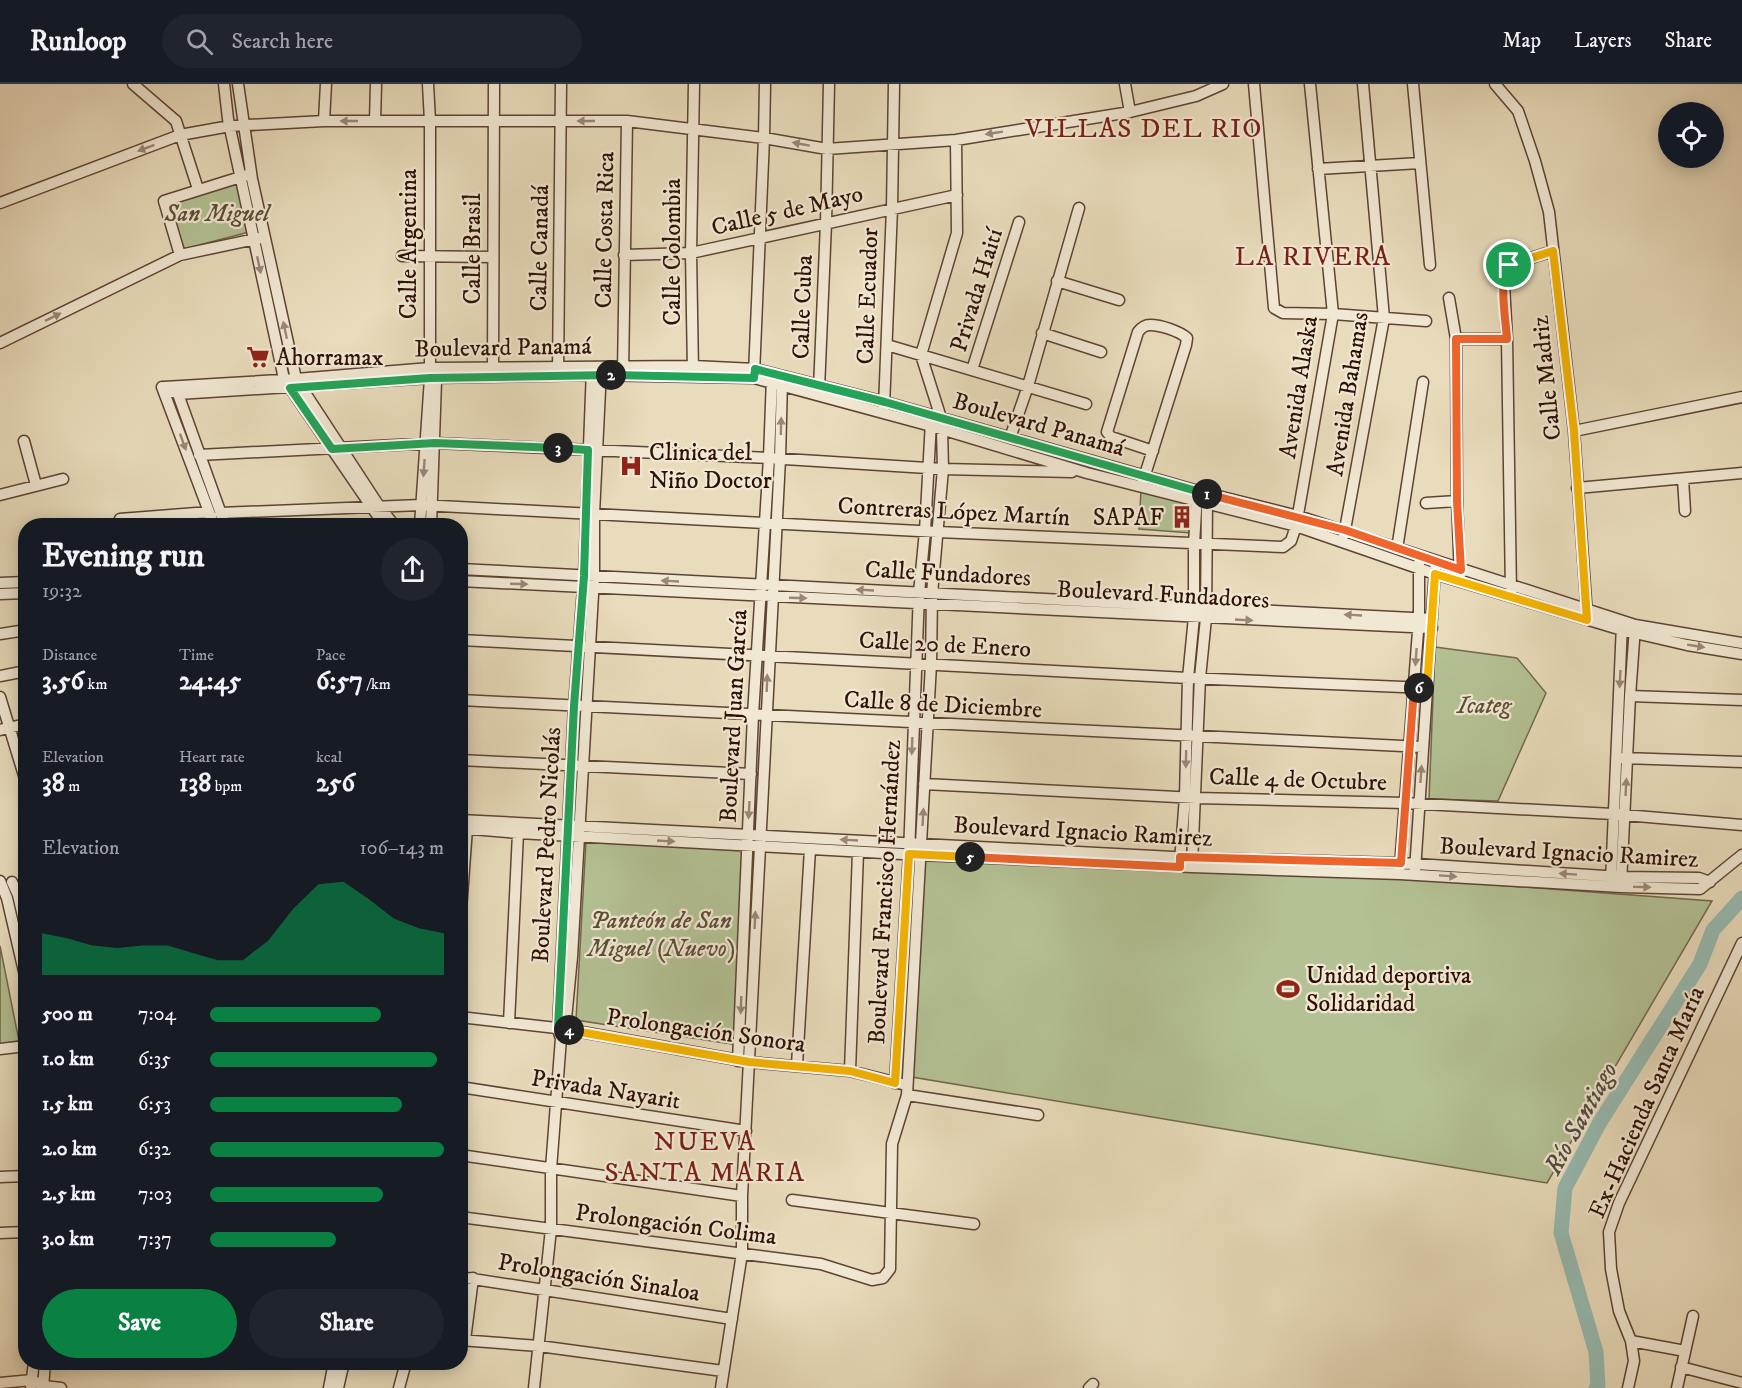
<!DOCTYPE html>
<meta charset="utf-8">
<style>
body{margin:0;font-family:"IM FELL DW Pica",serif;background:#20242c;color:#f1f3f6;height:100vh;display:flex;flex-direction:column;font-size:22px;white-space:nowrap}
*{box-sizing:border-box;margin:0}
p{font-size:20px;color:#9ea1a6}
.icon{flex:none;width:33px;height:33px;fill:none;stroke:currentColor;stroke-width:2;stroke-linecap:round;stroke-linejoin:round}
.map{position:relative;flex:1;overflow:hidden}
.drawer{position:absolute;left:18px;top:434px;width:450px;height:852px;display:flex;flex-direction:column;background:#171b24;border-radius:24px;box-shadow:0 3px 15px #0003}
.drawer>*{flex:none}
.buttons{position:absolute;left:1658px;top:18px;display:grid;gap:12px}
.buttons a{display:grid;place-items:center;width:66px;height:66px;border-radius:50%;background:#171b24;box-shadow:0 3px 15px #0003;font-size:30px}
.pin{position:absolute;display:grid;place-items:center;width:51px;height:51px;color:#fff;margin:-26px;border:3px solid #fff;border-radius:50%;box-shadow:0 2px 6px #0007}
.km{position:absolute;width:30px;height:30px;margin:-15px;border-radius:50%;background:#222;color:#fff;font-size:16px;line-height:30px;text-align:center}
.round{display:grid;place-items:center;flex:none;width:63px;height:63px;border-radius:32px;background:#20242c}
.overview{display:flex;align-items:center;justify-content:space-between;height:102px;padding:0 24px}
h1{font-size:33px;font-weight:700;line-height:45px}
.figures{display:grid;grid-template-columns:repeat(3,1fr);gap:9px;height:102px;padding:6px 24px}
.figures div{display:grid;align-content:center}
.figures b{font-size:26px;font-weight:700}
.figures small{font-size:16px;font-weight:400}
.figures p{font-size:16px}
.chart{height:168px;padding:12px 24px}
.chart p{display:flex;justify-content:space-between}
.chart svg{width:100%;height:108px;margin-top:6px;fill:#0b8043;opacity:.7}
.action{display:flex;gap:12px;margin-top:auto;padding:12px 24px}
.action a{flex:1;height:69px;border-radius:36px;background:#0b8043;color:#fff;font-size:24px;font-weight:700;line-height:69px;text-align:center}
.action a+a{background:#20242c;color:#f1f3f6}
ul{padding:0 24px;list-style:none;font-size:20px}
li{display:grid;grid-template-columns:96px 72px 1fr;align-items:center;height:45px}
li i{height:15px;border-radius:8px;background:#0b8043}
header{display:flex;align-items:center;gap:36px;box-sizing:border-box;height:84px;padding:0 30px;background:#171b24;border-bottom:2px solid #363941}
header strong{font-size:28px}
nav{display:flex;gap:33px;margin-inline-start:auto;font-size:21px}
.search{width:420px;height:54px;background:#20242c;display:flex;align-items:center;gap:15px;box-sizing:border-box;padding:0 21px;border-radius:33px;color:#9ea1a6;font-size:22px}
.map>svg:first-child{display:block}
.green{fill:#b3c194;stroke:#71684d;stroke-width:1.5}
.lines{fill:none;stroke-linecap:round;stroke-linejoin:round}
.river{stroke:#97bbb2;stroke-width:15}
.minor-casing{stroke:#5e4334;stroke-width:13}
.minor{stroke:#f1e8d3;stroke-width:10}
.oneway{fill:#9a8777}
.split-1-casing{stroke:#fff;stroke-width:12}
.split-2-casing{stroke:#fff;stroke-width:12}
.split-3-casing{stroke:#fff;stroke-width:12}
.split-4-casing{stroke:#fff;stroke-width:12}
.split-5-casing{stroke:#fff;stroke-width:12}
.split-6-casing{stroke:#fff;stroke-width:12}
.split-7-casing{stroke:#fff;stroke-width:12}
.split-1{stroke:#f0652b;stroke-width:8}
.split-2{stroke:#22a559;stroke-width:8}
.split-3{stroke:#22a559;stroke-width:8}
.split-4{stroke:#22a559;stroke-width:8}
.split-5{stroke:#f5b400;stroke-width:8}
.split-6{stroke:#f0652b;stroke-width:8}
.split-7{stroke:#f5b400;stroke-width:8}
.labels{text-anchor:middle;stroke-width:4.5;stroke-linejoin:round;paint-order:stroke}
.street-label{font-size:24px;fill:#2f1006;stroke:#f1e8d3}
.park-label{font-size:24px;font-style:italic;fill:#5d4e38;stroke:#f1e8d3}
.poi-label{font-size:24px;fill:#2f1006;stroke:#f1e8d3;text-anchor:start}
.water-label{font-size:26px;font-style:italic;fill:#534c42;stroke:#f1e8d3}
.quarter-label{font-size:27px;letter-spacing:1.5px;fill:#7a1f14;stroke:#f1e8d3}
</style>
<header>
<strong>Runloop</strong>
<div class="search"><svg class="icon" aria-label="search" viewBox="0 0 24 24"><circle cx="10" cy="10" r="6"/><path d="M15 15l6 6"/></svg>Search here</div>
<nav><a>Map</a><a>Layers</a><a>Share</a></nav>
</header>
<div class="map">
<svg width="1742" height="1304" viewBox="0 0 1742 1304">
<rect width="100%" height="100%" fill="#e9dcbc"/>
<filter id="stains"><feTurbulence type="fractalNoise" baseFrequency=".00333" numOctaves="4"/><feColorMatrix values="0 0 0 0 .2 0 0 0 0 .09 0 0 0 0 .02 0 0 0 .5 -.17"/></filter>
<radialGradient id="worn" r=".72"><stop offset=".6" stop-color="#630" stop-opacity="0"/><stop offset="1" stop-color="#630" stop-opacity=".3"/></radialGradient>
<path class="green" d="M238 97 249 148 184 165 168 119Z
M1141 405 1192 419 1191 449 1139 445Z
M1435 563 1517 574 1546 609 1498 717 1429 715Z
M586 757 745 763 737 961 576 936Z
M922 772 1415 795 1712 817 1547 1099 912 993Z
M0 862 19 957 0 960Z"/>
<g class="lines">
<path class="river" d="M1596 1304 1598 1302 1596 1268 1561 1149 1565 1104 1600 1038 1700 880 1713 846 1742 814"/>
<g class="minor-casing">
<path id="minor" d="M133 0 176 37 198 105
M224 0 228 35 284 295 384 441
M238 0 252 95 296 295 379 422 394 441
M1125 0 1130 28
M1254 0 1274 224 1283 229 1333 230 1426 237
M1413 0 1430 181
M1495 0 1518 27 1535 77 1549 128 1574 347 1587 531
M324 37 326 0
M375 37 376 0
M1318 85 1420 79
M0 119 180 51 230 42 324 37H627L764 54 827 65 956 56 1130 28 1196 12 1223 0
M180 171 164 117 247 91
M624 171 691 169 957 111
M402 172 493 173
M1057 197 1119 216
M1449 214 1456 255 1457 417 1460 492
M1042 249 1101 268
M1456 255H1507
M0 259 180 171 260 154
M887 261 1086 320
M972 286 1019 138
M493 288 494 0
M558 288 561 0
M693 288 691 169 694 0
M623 289 627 37
M754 290 764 54 765 0
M162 303 178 310 430 294 592 291 754 294 931 342 1087 389 1296 442 1435 490 1622 546 1687 561 1742 570
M162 303 214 441
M164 303 296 295 430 284 693 282 755 285 885 318 1198 407 1298 432 1635 541 1742 559
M819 305 826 139 829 0
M178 310 225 441
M884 323 892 124 894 0
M1574 347 1742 313
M1010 354 1028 302 1079 124
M24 357 36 401
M199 371 435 359 769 374 943 385 1072 388
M1683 395 1685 427
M1143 397 1186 261 1187 254C1179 247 1161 241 1150 241 1145 241 1141 244 1138 248L1107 348 1111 353 1153 367
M1577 404 1742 389
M0 411 63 395
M1426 419 1457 417
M220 429 421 421 938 448 1283 463 1291 457 1296 442 1333 230 1310 0
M120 435 209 428
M420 441 430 294V37L428 0
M431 441 436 297
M1344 451 1384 234 1363 0
M1397 465 1423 298
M460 485 1432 535
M460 497 1432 544
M0 499 26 498
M1511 508 1507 255 1504 200 1505 186 1509 181 1553 167
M0 510 26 509
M0 550 26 546
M460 556 1188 594 1427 604
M0 592 26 587
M1630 612 1742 616
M0 613 26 698
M460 616 1423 663
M0 646 26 640
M1623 674 1742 678
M460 676 751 690
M924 700 1196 714 1405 719 1613 730 1742 741
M460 736 1192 774 1401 779 1621 793 1699 794 1710 798
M460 744 518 749 920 771 1192 783 1400 790 1621 803 1700 805 1742 771
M1180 778 1185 713 1188 594 1194 533V460L1197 410
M1192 780 1200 594 1206 534 1207 415
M1400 783 1419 534V479
M1415 787 1435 485
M0 797 7 814 26 896
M1611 797 1622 540
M12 798 18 811 26 845
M1621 800 1630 612 1635 543
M460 840 467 744
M460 933 565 945 749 978 850 987 902 1000
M509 939 518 749
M560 952 558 945 574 622 584 492 592 285
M0 965 26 962
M738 977 753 631 769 374 772 293
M797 981 810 765
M850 987 858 768
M895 999 909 770 919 509 925 447 931 337
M460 1003 746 1047
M907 1011 1038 1031
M460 1071 742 1112
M0 1093 26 1092
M792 1116 974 1140
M460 1133 821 1180 872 1196 883 1194 890 1185 892 1060 907 1011 931 580 932 510 943 385 942 346 941 334 921 271 957 149 956 56
M0 1149 26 1148
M460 1193 732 1235
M460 1256 539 1262 723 1287
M465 1256 473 1194
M1631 1257 1685 1267
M1681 1283 1742 1299
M0 1299 32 1296 44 1302 61 1304
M31 1302 34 1278
M43 1304 45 1278
M329 1304 334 1278
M338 1304 344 1278
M399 1304 406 1278
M534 1304 551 1145V1085L561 954 565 945 572 873 594 493V430L601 285
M721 1304 742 1169V1112L780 375 782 296
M1089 1304 1093 1300
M1628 1304 1634 1277 1631 1257 1619 1227 1611 1185 1609 1148 1619 1119 1742 859
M1677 1304 1693 1232"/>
</g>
<use href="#minor" class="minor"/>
</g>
<defs><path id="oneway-solid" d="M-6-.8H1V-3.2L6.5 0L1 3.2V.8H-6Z" transform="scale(1.5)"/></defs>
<g class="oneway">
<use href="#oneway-solid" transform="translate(349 37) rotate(180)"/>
<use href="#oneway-solid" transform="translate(586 37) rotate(-180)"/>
<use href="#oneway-solid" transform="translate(994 49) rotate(171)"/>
<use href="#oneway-solid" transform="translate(801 60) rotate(-170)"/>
<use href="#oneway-solid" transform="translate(146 64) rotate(159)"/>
<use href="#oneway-solid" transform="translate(259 181) rotate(78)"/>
<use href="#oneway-solid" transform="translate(53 233) rotate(-26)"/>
<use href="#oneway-solid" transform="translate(285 246) rotate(-102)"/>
<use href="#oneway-solid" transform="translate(781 342) rotate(-89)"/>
<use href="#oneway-solid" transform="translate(183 358) rotate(70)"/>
<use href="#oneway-solid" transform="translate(424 384) rotate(94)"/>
<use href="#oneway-solid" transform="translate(670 497) rotate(-177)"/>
<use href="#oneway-solid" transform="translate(519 500) rotate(2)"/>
<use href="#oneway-solid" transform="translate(865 506) rotate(-177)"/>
<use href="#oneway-solid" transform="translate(798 514) rotate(2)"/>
<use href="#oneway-solid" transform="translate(1353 531) rotate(-177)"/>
<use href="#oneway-solid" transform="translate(1244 536) rotate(3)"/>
<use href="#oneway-solid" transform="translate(1696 562) rotate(9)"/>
<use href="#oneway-solid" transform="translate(1416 573) rotate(94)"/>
<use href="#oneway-solid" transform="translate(1620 595) rotate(93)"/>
<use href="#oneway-solid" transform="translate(767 599) rotate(-88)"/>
<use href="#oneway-solid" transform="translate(912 662) rotate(92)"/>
<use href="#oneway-solid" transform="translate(1186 675) rotate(91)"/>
<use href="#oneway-solid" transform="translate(1421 690) rotate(-86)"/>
<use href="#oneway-solid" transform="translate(1626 703) rotate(-87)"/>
<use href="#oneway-solid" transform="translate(749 726) rotate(93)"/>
<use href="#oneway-solid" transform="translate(923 733) rotate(-87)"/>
<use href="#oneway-solid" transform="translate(849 756) rotate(-177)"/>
<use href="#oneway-solid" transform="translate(666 757) rotate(3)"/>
<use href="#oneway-solid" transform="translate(1568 790) rotate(-176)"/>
<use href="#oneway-solid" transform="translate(1448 792) rotate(4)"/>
<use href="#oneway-solid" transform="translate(1642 803) rotate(1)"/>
<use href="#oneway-solid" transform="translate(755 836) rotate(-87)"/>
<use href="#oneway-solid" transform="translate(741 921) rotate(92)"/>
</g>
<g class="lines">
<g class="split-1-casing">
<path id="split-1" d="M1207 410 1345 446 1461 486 1457 417 1456 255H1507C1506 237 1498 194 1509 181"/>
</g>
<g class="split-2-casing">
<path id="split-2" d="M611 291 754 294 755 285 885 318 1207 410"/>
</g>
<g class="split-3-casing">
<path id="split-3" d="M558 364 435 359 332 365 290 304 430 294 611 291"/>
</g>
<g class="split-4-casing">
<path id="split-4" d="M558 364 588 366 584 492 574 622 558 945 569 946"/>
</g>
<g class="split-5-casing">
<path id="split-5" d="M569 946 749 978 850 987 895 999 909 770 970 773"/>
</g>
<g class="split-6-casing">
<path id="split-6" d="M970 773 1180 783V773L1401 779 1414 604H1419"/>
</g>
<g class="split-7-casing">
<path id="split-7" d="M1419 604H1427L1435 490 1587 536 1574 347 1553 167 1509 181"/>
</g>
<use href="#split-1" class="split-1"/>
<use href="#split-2" class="split-2"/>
<use href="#split-3" class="split-3"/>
<use href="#split-4" class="split-4"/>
<use href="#split-5" class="split-5"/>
<use href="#split-6" class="split-6"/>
<use href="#split-7" class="split-7"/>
</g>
<defs>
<g id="supermarket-bare" transform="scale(1.8)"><path d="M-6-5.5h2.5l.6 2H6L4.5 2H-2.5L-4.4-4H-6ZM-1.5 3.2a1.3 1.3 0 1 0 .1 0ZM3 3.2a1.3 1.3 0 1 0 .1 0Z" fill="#8f2418" stroke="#f1e8d3" stroke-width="2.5" paint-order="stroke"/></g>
<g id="hospital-bare" transform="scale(1.8)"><path d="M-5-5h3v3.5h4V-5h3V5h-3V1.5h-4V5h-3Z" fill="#8f2418" stroke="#f1e8d3" stroke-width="2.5" paint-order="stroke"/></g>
<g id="building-bare" transform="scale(1.8)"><path d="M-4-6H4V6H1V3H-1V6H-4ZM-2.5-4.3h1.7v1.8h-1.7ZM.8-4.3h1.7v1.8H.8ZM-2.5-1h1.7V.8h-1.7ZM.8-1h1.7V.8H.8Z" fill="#8f2418" stroke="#f1e8d3" stroke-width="2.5" paint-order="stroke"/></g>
<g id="stadium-bare" transform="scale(1.8)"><path d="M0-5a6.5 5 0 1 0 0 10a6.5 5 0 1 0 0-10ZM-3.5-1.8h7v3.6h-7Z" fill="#8f2418" stroke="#f1e8d3" stroke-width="2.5" paint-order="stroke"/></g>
</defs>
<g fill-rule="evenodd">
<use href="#supermarket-bare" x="258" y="273"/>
<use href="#hospital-bare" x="631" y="382"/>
<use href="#building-bare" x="1182" y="433"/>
<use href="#stadium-bare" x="1288" y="905"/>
</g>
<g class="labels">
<g class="street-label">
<text transform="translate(787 126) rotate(-13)" y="8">Calle 5 de Mayo</text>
<text transform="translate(604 146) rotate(-89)" y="8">Calle Costa Rica</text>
<text transform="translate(408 160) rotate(-90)" y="8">Calle Argentina</text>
<text transform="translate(539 164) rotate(-89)" y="8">Calle Canadá</text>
<text transform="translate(472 165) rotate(-90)" y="8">Calle Brasil</text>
<text transform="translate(672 168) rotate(-90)" y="8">Calle Colombia</text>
<text transform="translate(976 206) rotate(-73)" y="8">Privada Haití</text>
<text transform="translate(867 212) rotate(-88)" y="8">Calle Ecuador</text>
<text transform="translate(802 223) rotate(-88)" y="8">Calle Cuba</text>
<text transform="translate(503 263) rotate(-1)" y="8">Boulevard Panamá</text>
<text transform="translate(1546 294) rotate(-96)" y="8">Calle Madriz</text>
<text transform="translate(1298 303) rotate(-81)" y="8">Avenida Alaska</text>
<text transform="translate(1347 310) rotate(-81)" y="8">Avenida Bahamas</text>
<text transform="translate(1039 340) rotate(16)" y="8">Boulevard Panamá</text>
<text transform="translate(954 427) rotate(3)" y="8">Contreras López Martín</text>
<text transform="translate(948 489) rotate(3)" y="8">Calle Fundadores</text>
<text transform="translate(1163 510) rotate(3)" y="8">Boulevard Fundadores</text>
<text transform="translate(945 560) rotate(3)" y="8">Calle 20 de Enero</text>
<text transform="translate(943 620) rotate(3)" y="8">Calle 8 de Diciembre</text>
<text transform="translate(733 632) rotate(-87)" y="8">Boulevard Juan García</text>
<text transform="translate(1298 695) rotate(2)" y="8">Calle 4 de Octubre</text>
<text transform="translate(1083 747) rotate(3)" y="8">Boulevard Ignacio Ramirez</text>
<text transform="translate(546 761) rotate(-87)" y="8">Boulevard Pedro Nicolás</text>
<text transform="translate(1569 768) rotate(3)" y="8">Boulevard Ignacio Ramirez</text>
<text transform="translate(884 808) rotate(-87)" y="8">Boulevard Francisco Hernández</text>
<text transform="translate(706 946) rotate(8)" y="8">Prolongación Sonora</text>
<text transform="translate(606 1005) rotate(9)" y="8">Privada Nayarit</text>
<text transform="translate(1646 1018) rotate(-66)" y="8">Ex-Hacienda Santa María</text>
<text transform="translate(676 1140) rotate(7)" y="8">Prolongación Colima</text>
<text transform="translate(599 1193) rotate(9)" y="8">Prolongación Sinaloa</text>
</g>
<g class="park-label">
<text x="217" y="137">San Miguel</text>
<text x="1484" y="629">Icateg</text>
<text x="661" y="844">Panteón de San<tspan x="661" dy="28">Miguel (Nuevo)</tspan></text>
</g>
<g class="poi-label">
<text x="276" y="281">Ahorramax</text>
<text x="649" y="376">Clinica del<tspan x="649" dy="28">Niño Doctor</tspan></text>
<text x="1164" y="441" text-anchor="end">SAPAF</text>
<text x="1306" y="899">Unidad deportiva<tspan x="1306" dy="28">Solidaridad</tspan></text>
</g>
<g class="water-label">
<text transform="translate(1580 1034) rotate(-61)" y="9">Río Santiago</text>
</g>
<g class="quarter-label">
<text x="1144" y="53">VILLAS DEL RIO</text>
<text x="1313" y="181">LA RIVERA</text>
<text x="705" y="1066">NUEVA<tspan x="705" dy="31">SANTA MARIA</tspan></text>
</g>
</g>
<rect width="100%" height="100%" filter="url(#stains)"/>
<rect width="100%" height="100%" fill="url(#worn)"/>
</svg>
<div class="buttons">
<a><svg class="icon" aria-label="locate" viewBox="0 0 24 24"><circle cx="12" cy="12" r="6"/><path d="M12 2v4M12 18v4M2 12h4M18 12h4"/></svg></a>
</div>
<div class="pin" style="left:1509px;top:181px;background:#1e9e55"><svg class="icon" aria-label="arrive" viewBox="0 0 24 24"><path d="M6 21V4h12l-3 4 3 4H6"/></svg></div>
<b class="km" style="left:1207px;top:410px">1</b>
<b class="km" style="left:611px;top:291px">2</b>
<b class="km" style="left:558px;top:364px">3</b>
<b class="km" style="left:569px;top:946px">4</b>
<b class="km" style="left:970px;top:773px">5</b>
<b class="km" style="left:1419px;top:604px">6</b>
<section class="drawer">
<div class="overview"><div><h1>Evening run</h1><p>19:32</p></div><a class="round"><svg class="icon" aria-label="share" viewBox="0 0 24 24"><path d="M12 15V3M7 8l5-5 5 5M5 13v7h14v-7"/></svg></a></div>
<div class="figures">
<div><p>Distance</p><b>3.56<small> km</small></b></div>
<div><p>Time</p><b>24:45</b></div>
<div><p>Pace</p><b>6:57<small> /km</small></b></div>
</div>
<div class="figures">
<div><p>Elevation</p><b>38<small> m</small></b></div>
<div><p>Heart rate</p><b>138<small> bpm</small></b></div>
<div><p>kcal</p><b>256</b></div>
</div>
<div class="chart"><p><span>Elevation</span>106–143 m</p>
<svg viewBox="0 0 160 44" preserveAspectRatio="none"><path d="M0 44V27L10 29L20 32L30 33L40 32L50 32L60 35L70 38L80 38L90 30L100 17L110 7L120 6L130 13L140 21L150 25L160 27V44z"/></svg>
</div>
<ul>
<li><b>500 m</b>7:04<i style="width:73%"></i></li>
<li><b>1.0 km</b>6:35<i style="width:97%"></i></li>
<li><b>1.5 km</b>6:53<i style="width:82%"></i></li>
<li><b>2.0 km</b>6:32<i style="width:100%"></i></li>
<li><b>2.5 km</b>7:03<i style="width:74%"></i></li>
<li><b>3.0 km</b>7:37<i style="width:54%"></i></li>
</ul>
<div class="action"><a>Save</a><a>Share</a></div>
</section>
</div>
